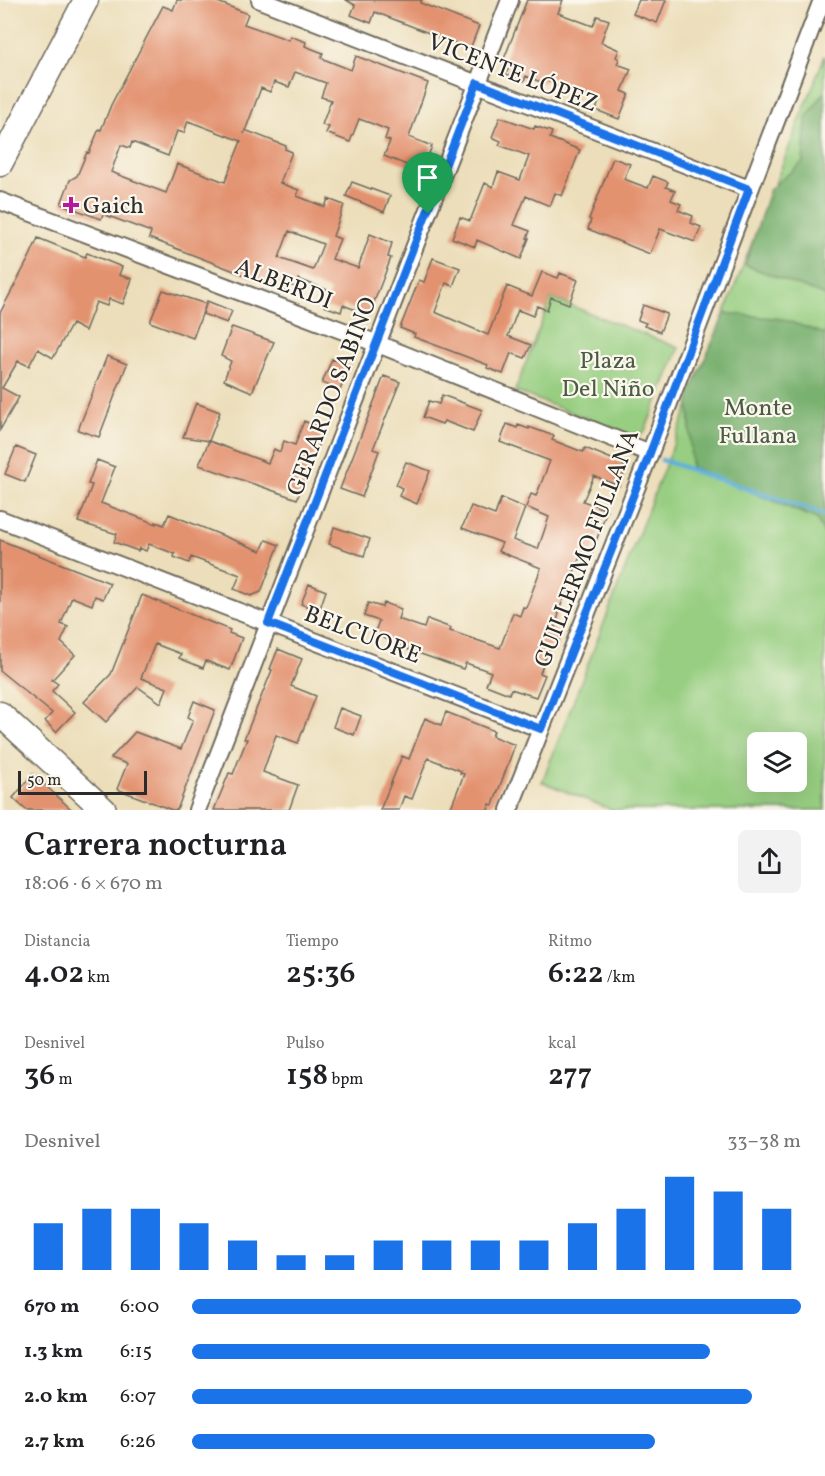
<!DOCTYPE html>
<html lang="es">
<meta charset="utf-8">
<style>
body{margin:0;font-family:Vollkorn,serif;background:#f2f2f2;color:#202124;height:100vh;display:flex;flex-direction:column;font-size:22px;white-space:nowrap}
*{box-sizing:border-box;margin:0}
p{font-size:20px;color:#757577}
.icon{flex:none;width:33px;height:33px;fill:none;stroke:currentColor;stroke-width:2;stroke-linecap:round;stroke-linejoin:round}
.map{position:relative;height:810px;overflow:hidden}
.details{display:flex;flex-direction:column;background:#fff;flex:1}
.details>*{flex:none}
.tools{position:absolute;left:747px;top:732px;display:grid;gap:12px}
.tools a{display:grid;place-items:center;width:60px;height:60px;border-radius:9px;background:#fff;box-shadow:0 6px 24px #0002;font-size:30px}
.scale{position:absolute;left:18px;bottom:15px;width:129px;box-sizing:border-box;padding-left:6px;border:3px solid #2b2b2b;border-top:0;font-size:16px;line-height:21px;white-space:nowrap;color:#2b2b2b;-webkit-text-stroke:4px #fbf7ec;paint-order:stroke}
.pin{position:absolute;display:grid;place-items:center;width:51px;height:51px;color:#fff;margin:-62px -26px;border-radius:50% 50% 50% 0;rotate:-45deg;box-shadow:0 0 6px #0007}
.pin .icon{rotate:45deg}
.round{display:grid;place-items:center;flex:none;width:63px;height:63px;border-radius:9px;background:#f2f2f2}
.overview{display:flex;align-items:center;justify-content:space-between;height:102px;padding:0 24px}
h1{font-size:33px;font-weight:600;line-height:45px}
.metrics{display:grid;grid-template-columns:repeat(3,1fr);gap:9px;height:102px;padding:6px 24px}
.metrics div{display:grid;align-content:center}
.metrics b{font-size:30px;font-weight:600}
.metrics small{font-size:16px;font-weight:400}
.metrics p{font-size:16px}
.chart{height:168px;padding:12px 24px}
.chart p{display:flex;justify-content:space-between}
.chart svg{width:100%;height:108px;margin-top:6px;stroke:#1a73e8;stroke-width:6}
ul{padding:0 24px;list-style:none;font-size:20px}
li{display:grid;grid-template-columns:96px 72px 1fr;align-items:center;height:45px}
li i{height:15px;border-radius:8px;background:#1a73e8}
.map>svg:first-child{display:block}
.green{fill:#97ce81;stroke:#617c56;stroke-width:1.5;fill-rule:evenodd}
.forest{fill:#79b16f;stroke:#526e4d;stroke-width:1.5}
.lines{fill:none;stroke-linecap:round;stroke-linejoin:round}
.stream{stroke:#5eb0d9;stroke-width:5}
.building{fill:#e3926f;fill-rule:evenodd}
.minor-casing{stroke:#6f6a5d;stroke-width:20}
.secondary-casing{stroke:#6f6a5d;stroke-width:27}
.minor{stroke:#fff;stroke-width:16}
.secondary{stroke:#fff;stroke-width:24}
.route-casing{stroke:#fff;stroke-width:12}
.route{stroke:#1a73e8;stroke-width:8}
.poi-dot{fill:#b5179e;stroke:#fbf7ec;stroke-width:2}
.labels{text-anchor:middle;stroke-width:4.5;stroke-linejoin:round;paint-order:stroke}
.street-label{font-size:24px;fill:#2b2b2b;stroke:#fbf7ec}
.poi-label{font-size:24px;fill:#2b2b2b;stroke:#fbf7ec;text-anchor:start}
.park-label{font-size:24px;fill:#4b5c45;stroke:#fbf7ec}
</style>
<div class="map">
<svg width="825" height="810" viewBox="0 0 825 810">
<rect width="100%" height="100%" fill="#fbf7ec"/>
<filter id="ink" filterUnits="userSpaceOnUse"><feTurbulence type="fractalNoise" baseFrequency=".0167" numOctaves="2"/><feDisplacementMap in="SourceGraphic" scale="12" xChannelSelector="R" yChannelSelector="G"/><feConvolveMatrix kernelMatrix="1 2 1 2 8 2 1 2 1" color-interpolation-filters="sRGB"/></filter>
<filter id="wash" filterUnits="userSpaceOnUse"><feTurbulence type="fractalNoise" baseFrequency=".008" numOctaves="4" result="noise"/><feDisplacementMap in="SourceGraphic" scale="24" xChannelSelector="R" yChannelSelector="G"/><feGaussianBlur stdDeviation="1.35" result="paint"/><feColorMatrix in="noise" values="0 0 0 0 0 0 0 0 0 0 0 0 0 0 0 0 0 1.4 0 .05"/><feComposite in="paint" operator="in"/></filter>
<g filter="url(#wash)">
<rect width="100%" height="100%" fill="#ecdeba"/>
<path class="green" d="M825 55V810H612L542 782ZM758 742H796V782H758Z
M551 298 679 348 644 433 632 436 515 391Z"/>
<path class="forest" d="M824 93H825V296L745 265 770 189 803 162 806 118Z
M725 313 782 319 825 334V536L817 519 691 467 689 396Z"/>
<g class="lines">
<path class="stream" d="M662 460 825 515"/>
</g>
<g id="blocks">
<path class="building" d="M177 0H213L248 14 244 24 289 40 290 36 306 42 305 46 323 53 321 58 351 70 356 56 428 83 409 137 432 146 422 171 384 156 390 141 385 139 388 130 373 124 359 119 350 142 326 133 329 127 322 125 331 100 321 97 326 83 295 72 289 87 274 82 270 92 261 88 244 134 245 130 286 146 285 149 292 152 280 183 299 190 297 196 325 207 328 199 344 205 333 236 340 239 332 259 358 268 370 234 392 243 388 257 391 258 369 315 343 305 341 312 324 306 330 291 298 279 295 287 288 284 286 291 149 238 151 232 103 214 101 219 61 204 70 180 77 176 87 152 89 153 99 129 101 130 111 105 163 6 173 10ZM188 121 241 141 225 182 177 164 166 193 111 172 121 145 130 148 132 142 168 156 177 131 184 133ZM289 231 323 244 313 270 279 258Z
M346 0H422L420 3 479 26 470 49 375 12 371 23 351 15 355 5Z
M527 0H563L558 13 593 26 597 16 609 20 601 42 619 50 616 57 619 59 617 64 631 69 622 91 629 94 619 119 596 110 599 101 545 80 543 83 526 76 524 81 506 74 509 67 502 64Z
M639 0H666L657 23 633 14Z
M500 117 534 129 535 126 552 132 550 138 580 150 562 196 555 193 550 206 526 196 514 225 530 231 527 238H529L521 259 477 240 475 247 452 238 460 217 470 221 485 183 493 187 498 172 520 180 529 156 499 145 501 141 492 137Z
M613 158 630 164 624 179 648 188 653 176 668 182 666 187 675 191 671 200 681 204 678 210 693 216 691 223 701 227 695 242 660 229 650 254 588 229 591 220 589 219Z
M352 182 390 196 384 212 346 196Z
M38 238 85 257 87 253 122 267 119 275 132 279 123 304 109 299 107 306 96 302 85 331 72 324 53 358 38 349 29 366 18 361 2 388 19 397 0 430V313L30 256Z
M433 258 460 268 453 286 446 283 435 312 488 335 507 286 532 296 542 272 558 278 560 273 578 280 569 304 551 297 547 310 537 306 533 316 518 310 508 336 531 345 525 358 511 353 503 374 487 368 488 365 414 337 415 334 400 328 419 280 424 282Z
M163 290 206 304 193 338 150 322Z
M207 301 232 311 227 323 203 314Z
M643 305 667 314 660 332 644 326 646 323 638 320Z
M232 327 274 342 252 392 224 380 231 361 221 356Z
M107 356 127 364 99 437 78 430Z
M332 359 350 366 340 390 322 383Z
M384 376 400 382 373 449 379 451 362 497 340 489Z
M442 395 482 410 473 432 444 421 442 424 423 417 429 401 439 404Z
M196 403 220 412 209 441 183 437Z
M304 421 324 430 297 499 199 465 209 441 268 463 274 449 280 452 284 441 295 445Z
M507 424 517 428 518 425 529 429V427L554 436 552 440 583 452 585 448 619 462 626 468 619 486 594 476 583 501 607 510 592 553 583 549 558 613 559 614 554 630 561 633 556 648 550 646 540 673 545 675 536 697 511 689 509 694 486 685 491 672 466 663 463 669 390 643 391 641 374 634 379 621 364 616 368 603 382 607 384 603 401 609 398 619 424 628 427 619 451 628 450 631 500 648 513 613 520 616 523 607 526 608 541 568 498 551 502 543 462 528 471 506 495 515 501 498 525 508 513 540 538 549 549 517 526 507 531 494 536 496 550 461 500 442Z
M16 447 36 455 25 482 5 474Z
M97 460 115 467 101 503 156 524V522L164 525 169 514 261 551 266 540 279 545 261 592 251 596 234 589 240 575 191 557 189 563 174 557 175 554 149 544 146 551 139 548 138 551 114 542 117 534 78 522 92 485 88 484Z
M406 462 430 471 417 504 399 496 402 488 396 485Z
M334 527 370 539 364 556 329 544Z
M0 540 110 583 103 599 95 596 92 605 72 597 61 624 68 627 61 642 75 655 52 680 58 684 52 691 75 712 56 732 45 721 52 713 0 671Z
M309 584 326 591 319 611 301 604Z
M142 595 230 630 229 633 242 638 230 670 206 661 203 668 179 658 181 654 155 644 141 678 167 688 161 703 138 687 106 722 84 702 111 674Z
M278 649 302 659 291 686 316 696 298 743 276 735 263 772 298 785 289 810H214L229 773 233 774 247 739H244L272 670 270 669Z
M194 701 215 710 177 810H172L117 789 127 764 111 758 135 732 181 749 193 720 188 717Z
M340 708 361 716 354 735 333 727Z
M446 712 494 731 492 736 515 745 493 805 490 804 488 810H450L464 774 460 773 461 771 428 758 412 799 404 796 399 810H380L402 756 409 759 425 718 441 725Z
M33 774 72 810H26L13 798Z"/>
</g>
</g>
<g filter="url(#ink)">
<use href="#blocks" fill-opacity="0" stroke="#6f6a5d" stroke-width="1.5"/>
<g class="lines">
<g class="minor-casing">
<path id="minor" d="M260 0 749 189
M0 201 378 344 650 453
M0 519 541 729
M197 810 510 0
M509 810 650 453 822 0"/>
</g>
<g class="secondary-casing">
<path id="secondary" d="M0 164 86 0
M0 714 104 810"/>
</g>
<use href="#minor" class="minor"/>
<use href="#secondary" class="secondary"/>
</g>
</g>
<g class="lines" filter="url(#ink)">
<g class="route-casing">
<path id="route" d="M477 83 749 189 650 453 541 729 268 623Z"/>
</g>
<use href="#route" class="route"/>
</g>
<path class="poi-dot" d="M68 196h6v6h6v6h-6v6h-6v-6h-6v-6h6z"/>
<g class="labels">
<g class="street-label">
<text transform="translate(513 72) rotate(21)" y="8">VICENTE LÓPEZ</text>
<text transform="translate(284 283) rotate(21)" y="8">ALBERDI</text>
<text transform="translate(331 396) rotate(-69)" y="8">GERARDO SABINO</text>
<text transform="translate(586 548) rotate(-69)" y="8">GUILLERMO FULLANA</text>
<text transform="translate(363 634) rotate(21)" y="8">BELCUORE</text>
</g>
<g class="poi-label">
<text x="83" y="213">Gaich</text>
</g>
<g class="park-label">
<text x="608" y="368">Plaza<tspan x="608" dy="28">Del Niño</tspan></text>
<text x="758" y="415">Monte<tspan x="758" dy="28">Fullana</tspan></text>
</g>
</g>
</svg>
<div class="tools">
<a><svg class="icon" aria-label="layers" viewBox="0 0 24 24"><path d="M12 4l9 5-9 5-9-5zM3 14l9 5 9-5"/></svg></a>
</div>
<div class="scale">50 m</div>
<div class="pin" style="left:428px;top:214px;background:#1e9e55"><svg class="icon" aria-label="arrive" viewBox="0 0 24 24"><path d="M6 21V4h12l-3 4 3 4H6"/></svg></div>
</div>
<section class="details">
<div class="overview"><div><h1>Carrera nocturna</h1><p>18:06 · 6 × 670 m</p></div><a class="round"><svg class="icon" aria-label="share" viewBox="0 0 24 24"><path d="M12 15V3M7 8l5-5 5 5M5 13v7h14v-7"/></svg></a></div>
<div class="metrics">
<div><p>Distancia</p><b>4.02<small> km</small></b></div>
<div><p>Tiempo</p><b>25:36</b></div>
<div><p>Ritmo</p><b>6:22<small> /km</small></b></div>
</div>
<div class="metrics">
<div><p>Desnivel</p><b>36<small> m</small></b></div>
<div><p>Pulso</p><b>158<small> bpm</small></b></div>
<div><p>kcal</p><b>277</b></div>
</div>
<div class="chart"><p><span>Desnivel</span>33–38 m</p>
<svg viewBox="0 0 160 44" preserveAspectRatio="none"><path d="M5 44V25M15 44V19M25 44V19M35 44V25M45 44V32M55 44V38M65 44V38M75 44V32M85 44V32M95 44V32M105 44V32M115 44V25M125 44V19M135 44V6M145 44V12M155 44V19"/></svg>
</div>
<ul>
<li><b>670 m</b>6:00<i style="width:100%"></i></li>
<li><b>1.3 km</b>6:15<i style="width:85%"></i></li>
<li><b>2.0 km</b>6:07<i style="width:92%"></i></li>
<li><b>2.7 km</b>6:26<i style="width:76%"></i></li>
</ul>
</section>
